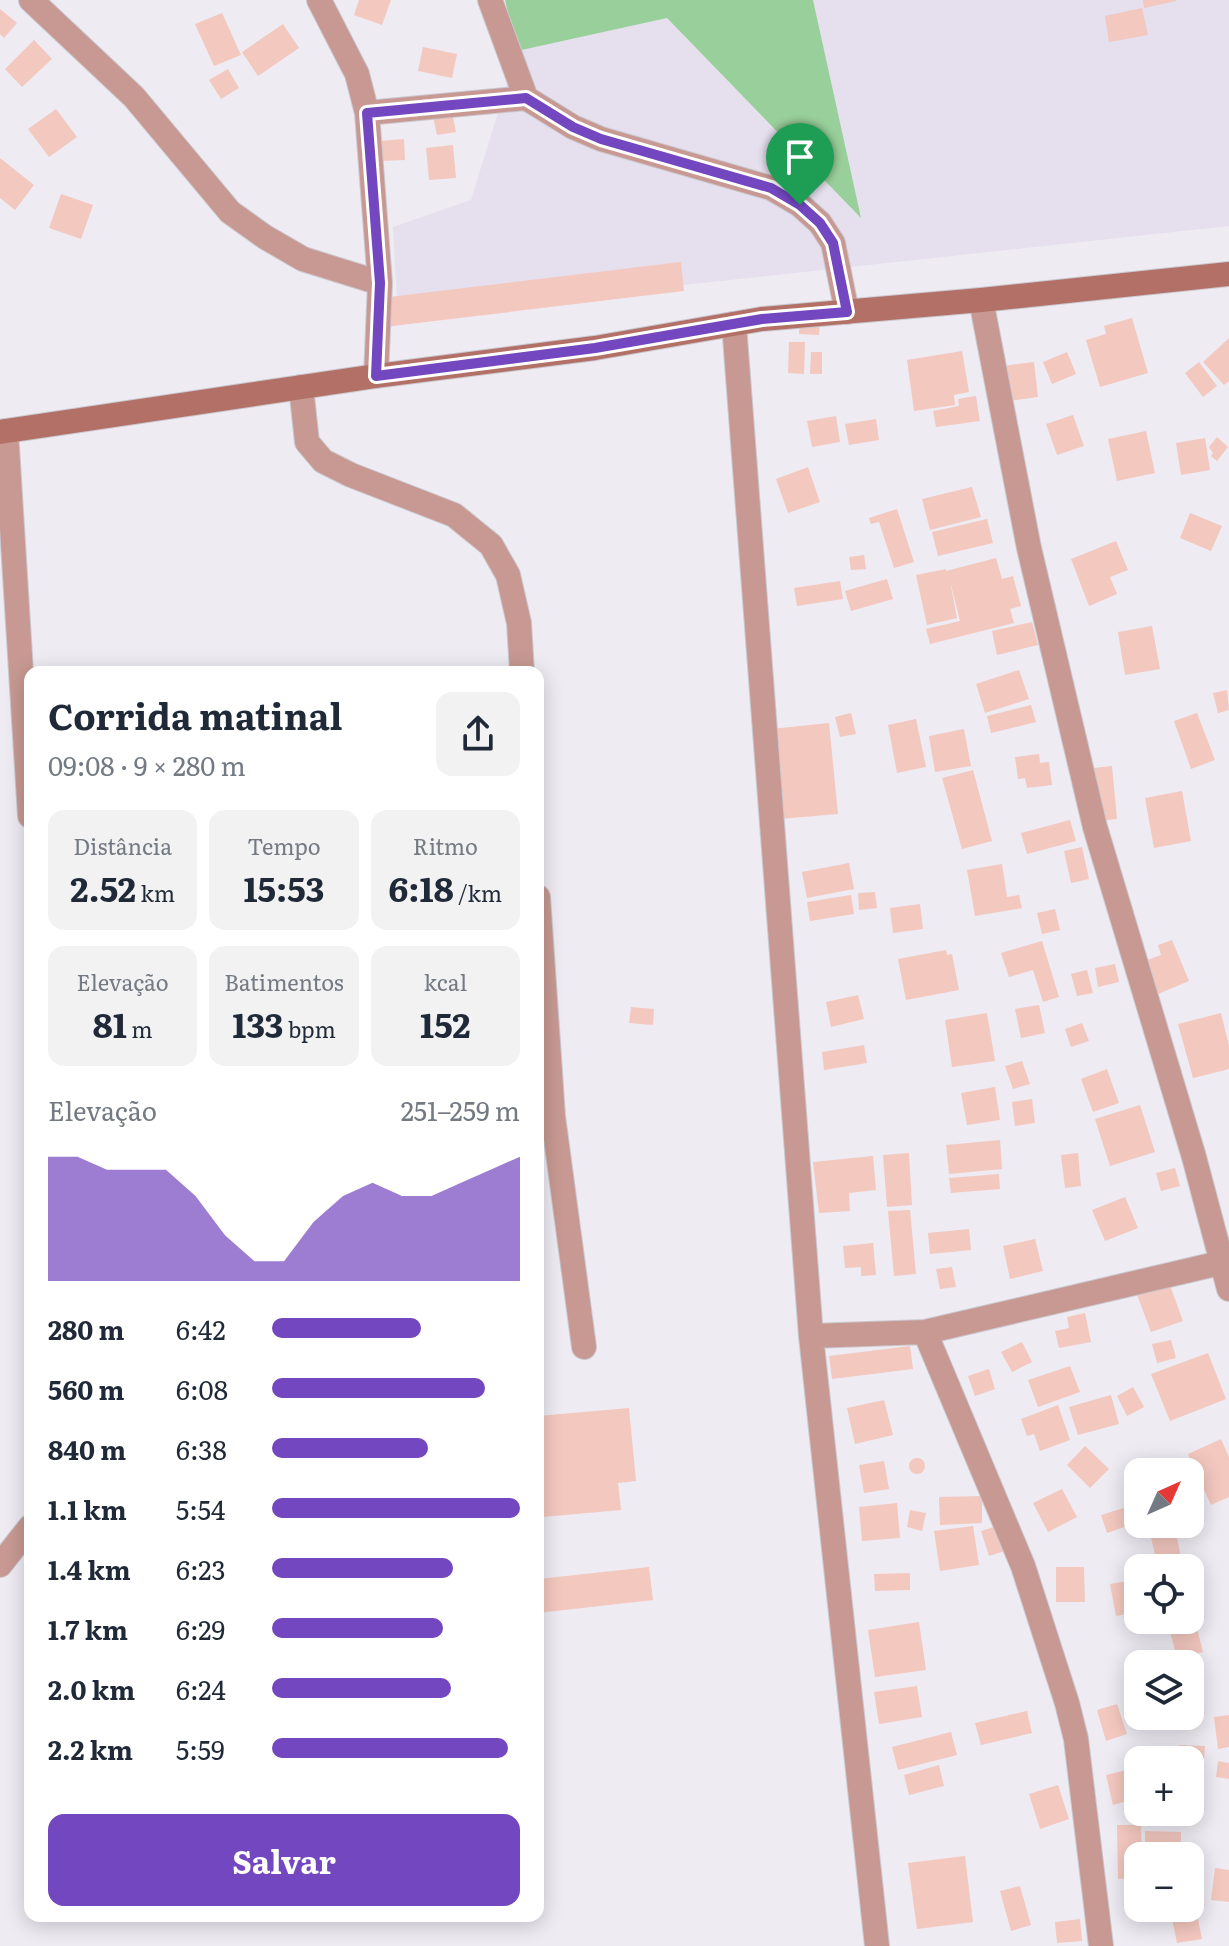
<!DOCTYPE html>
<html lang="pt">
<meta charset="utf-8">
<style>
body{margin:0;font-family:Literata,serif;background:#f2f2f3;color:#1f2937;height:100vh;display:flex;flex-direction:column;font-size:30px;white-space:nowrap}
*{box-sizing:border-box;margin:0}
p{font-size:26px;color:#747a83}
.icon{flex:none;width:44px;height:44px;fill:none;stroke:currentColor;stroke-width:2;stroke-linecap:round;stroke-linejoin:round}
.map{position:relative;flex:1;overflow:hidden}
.panel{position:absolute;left:24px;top:666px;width:520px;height:1256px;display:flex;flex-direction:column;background:#fff;border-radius:16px;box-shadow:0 4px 20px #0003}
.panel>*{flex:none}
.needle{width:52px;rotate:45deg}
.buttons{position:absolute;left:1124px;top:1458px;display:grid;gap:16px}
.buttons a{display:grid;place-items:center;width:80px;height:80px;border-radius:16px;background:#fff;box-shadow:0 4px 20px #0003;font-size:40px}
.pin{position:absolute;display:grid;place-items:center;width:68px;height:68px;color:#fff;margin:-82px -34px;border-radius:50% 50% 50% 0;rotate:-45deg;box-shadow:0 0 8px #0007}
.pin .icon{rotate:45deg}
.round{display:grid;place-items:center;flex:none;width:84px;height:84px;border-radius:16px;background:#f2f2f3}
.head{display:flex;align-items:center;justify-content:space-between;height:136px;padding:0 24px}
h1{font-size:36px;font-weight:700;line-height:60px}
.figures{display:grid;grid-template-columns:repeat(3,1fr);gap:12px;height:136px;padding:8px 24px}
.figures div{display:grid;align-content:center;border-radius:16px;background:#f2f2f3;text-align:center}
.figures b{font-size:34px;font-weight:700}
.figures small{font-size:22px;font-weight:400}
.figures p{font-size:22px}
.chart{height:224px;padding:16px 24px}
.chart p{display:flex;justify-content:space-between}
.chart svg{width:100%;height:144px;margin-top:8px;fill:#7347c0;opacity:.7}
.action{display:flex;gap:16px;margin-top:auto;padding:16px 24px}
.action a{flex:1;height:92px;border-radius:16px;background:#7347c0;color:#fff;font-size:32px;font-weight:700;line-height:92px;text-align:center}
ul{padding:0 24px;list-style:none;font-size:26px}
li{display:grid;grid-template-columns:128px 96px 1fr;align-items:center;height:60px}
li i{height:20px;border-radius:10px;background:#7347c0}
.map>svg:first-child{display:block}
.built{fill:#e5dfee}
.green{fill:#99cf9a}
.building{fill:#f3c8bf}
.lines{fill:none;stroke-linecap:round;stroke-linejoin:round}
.street-casing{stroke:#cbc8cf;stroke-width:26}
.secondary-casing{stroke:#cbc8cf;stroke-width:26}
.street{stroke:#c79992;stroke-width:24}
.secondary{stroke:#b27066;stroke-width:24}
.route-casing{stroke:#fff;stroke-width:16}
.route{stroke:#7347c0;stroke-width:10}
</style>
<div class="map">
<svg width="1229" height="1946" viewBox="0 0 1229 1946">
<rect width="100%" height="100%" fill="#eeebf3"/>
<path class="built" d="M813 0H1229V226L398 316 393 227 471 200 517 51 667 18 860 217Z"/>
<path class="green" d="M505 0H813L861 218 667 18 517 51Z"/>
<path class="building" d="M359 0H391L382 25 354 15Z
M1143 0H1176V1L1144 8Z
M1142 8 1148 35 1109 42 1105 16Z
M0 9 17 23 4 38 0 34Z
M222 13 241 55 214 66 195 24Z
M283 24 299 48 258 76 242 52Z
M34 40 52 59 22 87 5 69Z
M423 47 457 54 452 78 418 71Z
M228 69 239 88 221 99 209 80Z
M451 108 456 132 437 135 432 112Z
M56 109 77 137 49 157 28 129Z
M404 139 405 160 380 161 379 141Z
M453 145 456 178 429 180 426 148Z
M0 158 34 185 15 210 0 198Z
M61 194 93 205 81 239 49 228Z
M681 262 684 291 384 327 381 298Z
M800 318 820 320 819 335 799 334Z
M1132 318 1148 373 1100 387 1086 340 1106 334 1104 326Z
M1229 338V381L1224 385 1203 362Z
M789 342H805L804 374 788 373Z
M962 351 969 392 954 395 955 405 914 411 907 360Z
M811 352H822V374H810Z
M1067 352 1076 374 1052 384 1043 362Z
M1034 362 1038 397 1008 401 1003 366Z
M1199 362 1217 386 1203 397 1185 373Z
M976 396 980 421 936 427 933 411 959 406 958 399Z
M1073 415 1084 446 1057 455 1046 424Z
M836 416 840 442 812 447 807 421Z
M876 419 879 440 849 445 845 424Z
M1146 431 1155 473 1117 481 1108 439Z
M1217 437 1228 447 1217 461 1211 456 1213 453 1209 447Z
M1205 438 1210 470 1181 475 1176 443Z
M808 467 820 502 788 513 776 479Z
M972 487 981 517 930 530 922 499Z
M897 509 914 562 894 568 879 522 871 524 869 518Z
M1190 513 1222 526 1211 551 1180 538Z
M987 519 993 543 938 556 932 532Z
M1116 541 1128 570 1110 577 1117 594 1089 606 1071 559Z
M864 555 866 569 851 570 849 557Z
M996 558 1002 579 1013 576 1021 606 1010 609 1014 623 930 644 926 629 960 621 950 581 957 618 927 625 916 575 946 569V571Z
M887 579 893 599 851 611 845 591Z
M840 581 843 599 797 606 794 588Z
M1032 622 1038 645 997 655 992 631Z
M1152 626 1160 669 1125 675 1118 632Z
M1019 670 1029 699 985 713 976 684Z
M1227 690 1229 710 1218 713 1213 693Z
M1031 705 1036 722 991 733 987 716Z
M851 713 856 734 840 737 835 717Z
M1197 713 1215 760 1191 769 1174 721Z
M916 719 926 767 897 773 888 725Z
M829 723 838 814 780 819 771 729Z
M964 729 971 766 935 772 929 736Z
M1039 754 1040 763 1049 762 1052 785 1027 788 1025 778 1018 779 1015 757Z
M1112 766 1117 819 1099 821 1093 768Z
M973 770 992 841 962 849 942 778Z
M1182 791 1191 841 1154 848 1145 798Z
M1070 820 1076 841 1027 854 1021 833Z
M1082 847 1089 879 1071 883 1064 851Z
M849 863 854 889 807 898 802 872Z
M1002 864 1007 897 1019 895 1022 908 975 916 967 870Z
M875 892 877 908 859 910 858 893Z
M851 895 854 914 810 921 807 902Z
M920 904 923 929 893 933 890 908Z
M1055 909 1060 930 1042 934 1037 913Z
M1172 940 1189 981 1158 994 1145 961 1161 955 1158 945Z
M1042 941 1059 997 1043 1002 1033 970 1009 977 1001 953Z
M946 950 947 955 952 954 959 990 906 1000 898 959Z
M1115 964 1119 982 1098 987 1095 968Z
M1087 970 1093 993 1077 996 1071 974Z
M858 995 864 1019 831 1027 826 1002Z
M1039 1005 1045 1033 1021 1038 1015 1009Z
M631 1007 654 1009 653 1025 629 1023Z
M987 1013 995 1061 952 1067 945 1020Z
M1221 1013 1229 1046V1069L1193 1078 1178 1024Z
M1082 1023 1089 1041 1071 1047 1065 1029Z
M864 1045 867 1063 824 1070 822 1052Z
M1022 1061 1030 1084 1013 1089 1005 1066Z
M1107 1069 1119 1103 1093 1112 1081 1079Z
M995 1087 1000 1120 967 1125 961 1093Z
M1032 1099 1035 1123 1015 1126 1012 1102Z
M1140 1105 1155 1152 1110 1166 1095 1119Z
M1000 1140 1002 1169 949 1174 946 1145Z
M909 1153 912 1205 887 1207 883 1155Z
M1078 1153 1081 1186 1065 1188 1061 1155Z
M873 1156 876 1190 849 1193 850 1211 819 1213 813 1162Z
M1175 1168 1180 1186 1161 1191 1156 1173Z
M999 1174 1000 1189 951 1193 949 1178Z
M1125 1197 1138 1228 1105 1241 1092 1210Z
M910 1210 916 1274 894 1276 888 1211Z
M969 1229 971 1250 930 1254 928 1233Z
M1035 1239 1043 1271 1010 1279 1003 1246Z
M873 1243 876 1275 861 1276V1267L845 1268 843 1246Z
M952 1267 956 1287 940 1289 936 1269Z
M1168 1280 1183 1321 1151 1332 1136 1292Z
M1085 1313 1091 1342 1059 1348 1055 1331 1069 1328 1067 1317Z
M1171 1340 1176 1358 1157 1363 1152 1344Z
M1022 1342 1032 1362 1012 1372 1001 1352Z
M910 1346 913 1369 832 1379 829 1356Z
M1208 1353 1226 1399 1170 1421 1151 1374Z
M1070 1366 1080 1392 1038 1407 1028 1380Z
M989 1369 995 1389 975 1396 968 1376Z
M1133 1387 1144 1407 1127 1416 1117 1396Z
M1111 1395 1119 1424 1078 1435 1069 1407Z
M884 1400 893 1435 855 1444 847 1408Z
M1058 1405 1070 1440 1040 1451 1034 1434 1027 1436 1021 1419Z
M629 1408 636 1481 618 1483 621 1510 543 1517 538 1464V1416Z
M1221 1439 1229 1457V1497L1211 1505 1188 1454Z
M1085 1446 1109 1469 1090 1488 1067 1465Z
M909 1466a8 8 0 1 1 16 0a8 8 0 1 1-16 0Z
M884 1461 889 1489 864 1493 859 1465Z
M1062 1489 1077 1517 1048 1532 1033 1503Z
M982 1496V1523L940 1525 939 1497Z
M897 1503 900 1538 862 1541 859 1507Z
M1127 1507 1133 1524 1107 1533 1101 1515Z
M910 1510 926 1513 922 1531 907 1527Z
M1003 1524 1011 1549 989 1556 981 1531Z
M973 1526 979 1565 940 1571 934 1531Z
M1175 1528 1183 1568H1158L1150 1533Z
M649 1567 653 1600 538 1613V1579Z
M1056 1567H1084L1085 1602H1056Z
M910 1573V1590L875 1591 874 1574Z
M1138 1579V1612L1116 1616 1110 1584Z
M1190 1601 1203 1652 1177 1658 1167 1620H1190Z
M919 1622 926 1670 875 1677 868 1630Z
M917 1686 922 1717 879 1724 874 1692Z
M1117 1704 1127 1734 1106 1741 1097 1710Z
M1027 1711 1032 1733 981 1745 975 1723Z
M1229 1715V1747L1218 1749 1214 1717Z
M951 1732 957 1755 898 1770 892 1747Z
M1179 1745 1205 1746 1201 1806 1190 1805V1760H1178Z
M1218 1761 1229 1763V1779L1216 1777Z
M939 1765 944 1786 909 1795 904 1775Z
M1131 1769 1138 1798 1113 1805 1106 1775Z
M1058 1785 1069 1819 1040 1829 1029 1794Z
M1117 1825H1141L1142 1856H1138V1878L1118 1879Z
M1145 1831 1181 1832V1856H1145Z
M965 1856 973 1922 917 1929 908 1863Z
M1215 1868 1229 1870V1902L1211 1900Z
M1190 1885H1191L1202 1939 1177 1943 1170 1908H1190Z
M1020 1886 1031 1925 1011 1931 1000 1891Z
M1080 1919 1082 1941 1057 1943 1055 1922Z"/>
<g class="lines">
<g class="street-casing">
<path id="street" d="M31 0 134 97 230 212 265 237 303 259 380 283
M319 0 357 74 367 113 380 283 376 376
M490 0 526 98 573 127 601 139 771 188 800 205 820 223 833 243 847 312
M367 113 526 98
M981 300 1029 548 1095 827 1194 1157 1229 1289
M734 324 811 1336 877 1946
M301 387 307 442 323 461 351 475 454 515 491 545 508 575 519 623 522 672
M6 431 30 816
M538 897 553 1116 584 1347
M925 1332 1023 1566 1067 1703 1076 1739 1101 1946
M811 1336 925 1332 1229 1261
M0 1565 30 1527"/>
</g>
<g class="secondary-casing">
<path id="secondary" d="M0 432 376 376 595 348 762 319 981 300 1229 274"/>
</g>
<use href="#street" class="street"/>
<use href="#secondary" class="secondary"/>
</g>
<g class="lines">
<g class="route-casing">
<path id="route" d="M526 98 573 127 601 139 771 188 800 205 820 223 833 243 847 312 762 319 595 348 376 376 380 283 367 113Z"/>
</g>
<use href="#route" class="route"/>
</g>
</svg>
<div class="buttons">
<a><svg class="needle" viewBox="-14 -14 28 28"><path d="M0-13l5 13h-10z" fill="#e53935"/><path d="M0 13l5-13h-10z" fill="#747a83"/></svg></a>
<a><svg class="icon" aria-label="locate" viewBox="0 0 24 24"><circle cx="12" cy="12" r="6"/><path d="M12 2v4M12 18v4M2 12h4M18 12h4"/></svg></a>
<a><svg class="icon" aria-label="layers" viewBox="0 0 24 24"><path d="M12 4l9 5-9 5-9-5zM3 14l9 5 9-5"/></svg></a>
<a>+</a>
<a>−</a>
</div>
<div class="pin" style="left:800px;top:205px;background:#1e9e55"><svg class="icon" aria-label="arrive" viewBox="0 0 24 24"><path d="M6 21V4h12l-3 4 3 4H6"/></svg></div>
<section class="panel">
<div class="head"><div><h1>Corrida matinal</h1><p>09:08 · 9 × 280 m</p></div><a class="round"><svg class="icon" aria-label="share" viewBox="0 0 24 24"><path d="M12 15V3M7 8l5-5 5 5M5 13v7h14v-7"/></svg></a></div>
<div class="figures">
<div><p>Distância</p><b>2.52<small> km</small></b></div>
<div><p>Tempo</p><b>15:53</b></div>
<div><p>Ritmo</p><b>6:18<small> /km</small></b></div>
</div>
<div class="figures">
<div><p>Elevação</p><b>81<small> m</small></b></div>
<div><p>Batimentos</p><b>133<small> bpm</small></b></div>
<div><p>kcal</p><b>152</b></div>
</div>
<div class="chart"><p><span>Elevação</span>251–259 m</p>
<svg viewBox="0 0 160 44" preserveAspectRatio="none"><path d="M0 44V6L10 6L20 10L30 10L40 10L50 18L60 30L70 38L80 38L90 26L100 18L110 14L120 18L130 18L140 14L150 10L160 6V44z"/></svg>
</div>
<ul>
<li><b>280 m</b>6:42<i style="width:60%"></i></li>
<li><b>560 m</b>6:08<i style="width:86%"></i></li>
<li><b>840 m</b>6:38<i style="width:63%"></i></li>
<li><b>1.1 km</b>5:54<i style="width:100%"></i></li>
<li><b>1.4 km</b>6:23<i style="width:73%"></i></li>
<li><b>1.7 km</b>6:29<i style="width:69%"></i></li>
<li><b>2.0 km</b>6:24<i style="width:72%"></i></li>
<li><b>2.2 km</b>5:59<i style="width:95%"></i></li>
</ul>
<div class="action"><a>Salvar</a></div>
</section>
</div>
